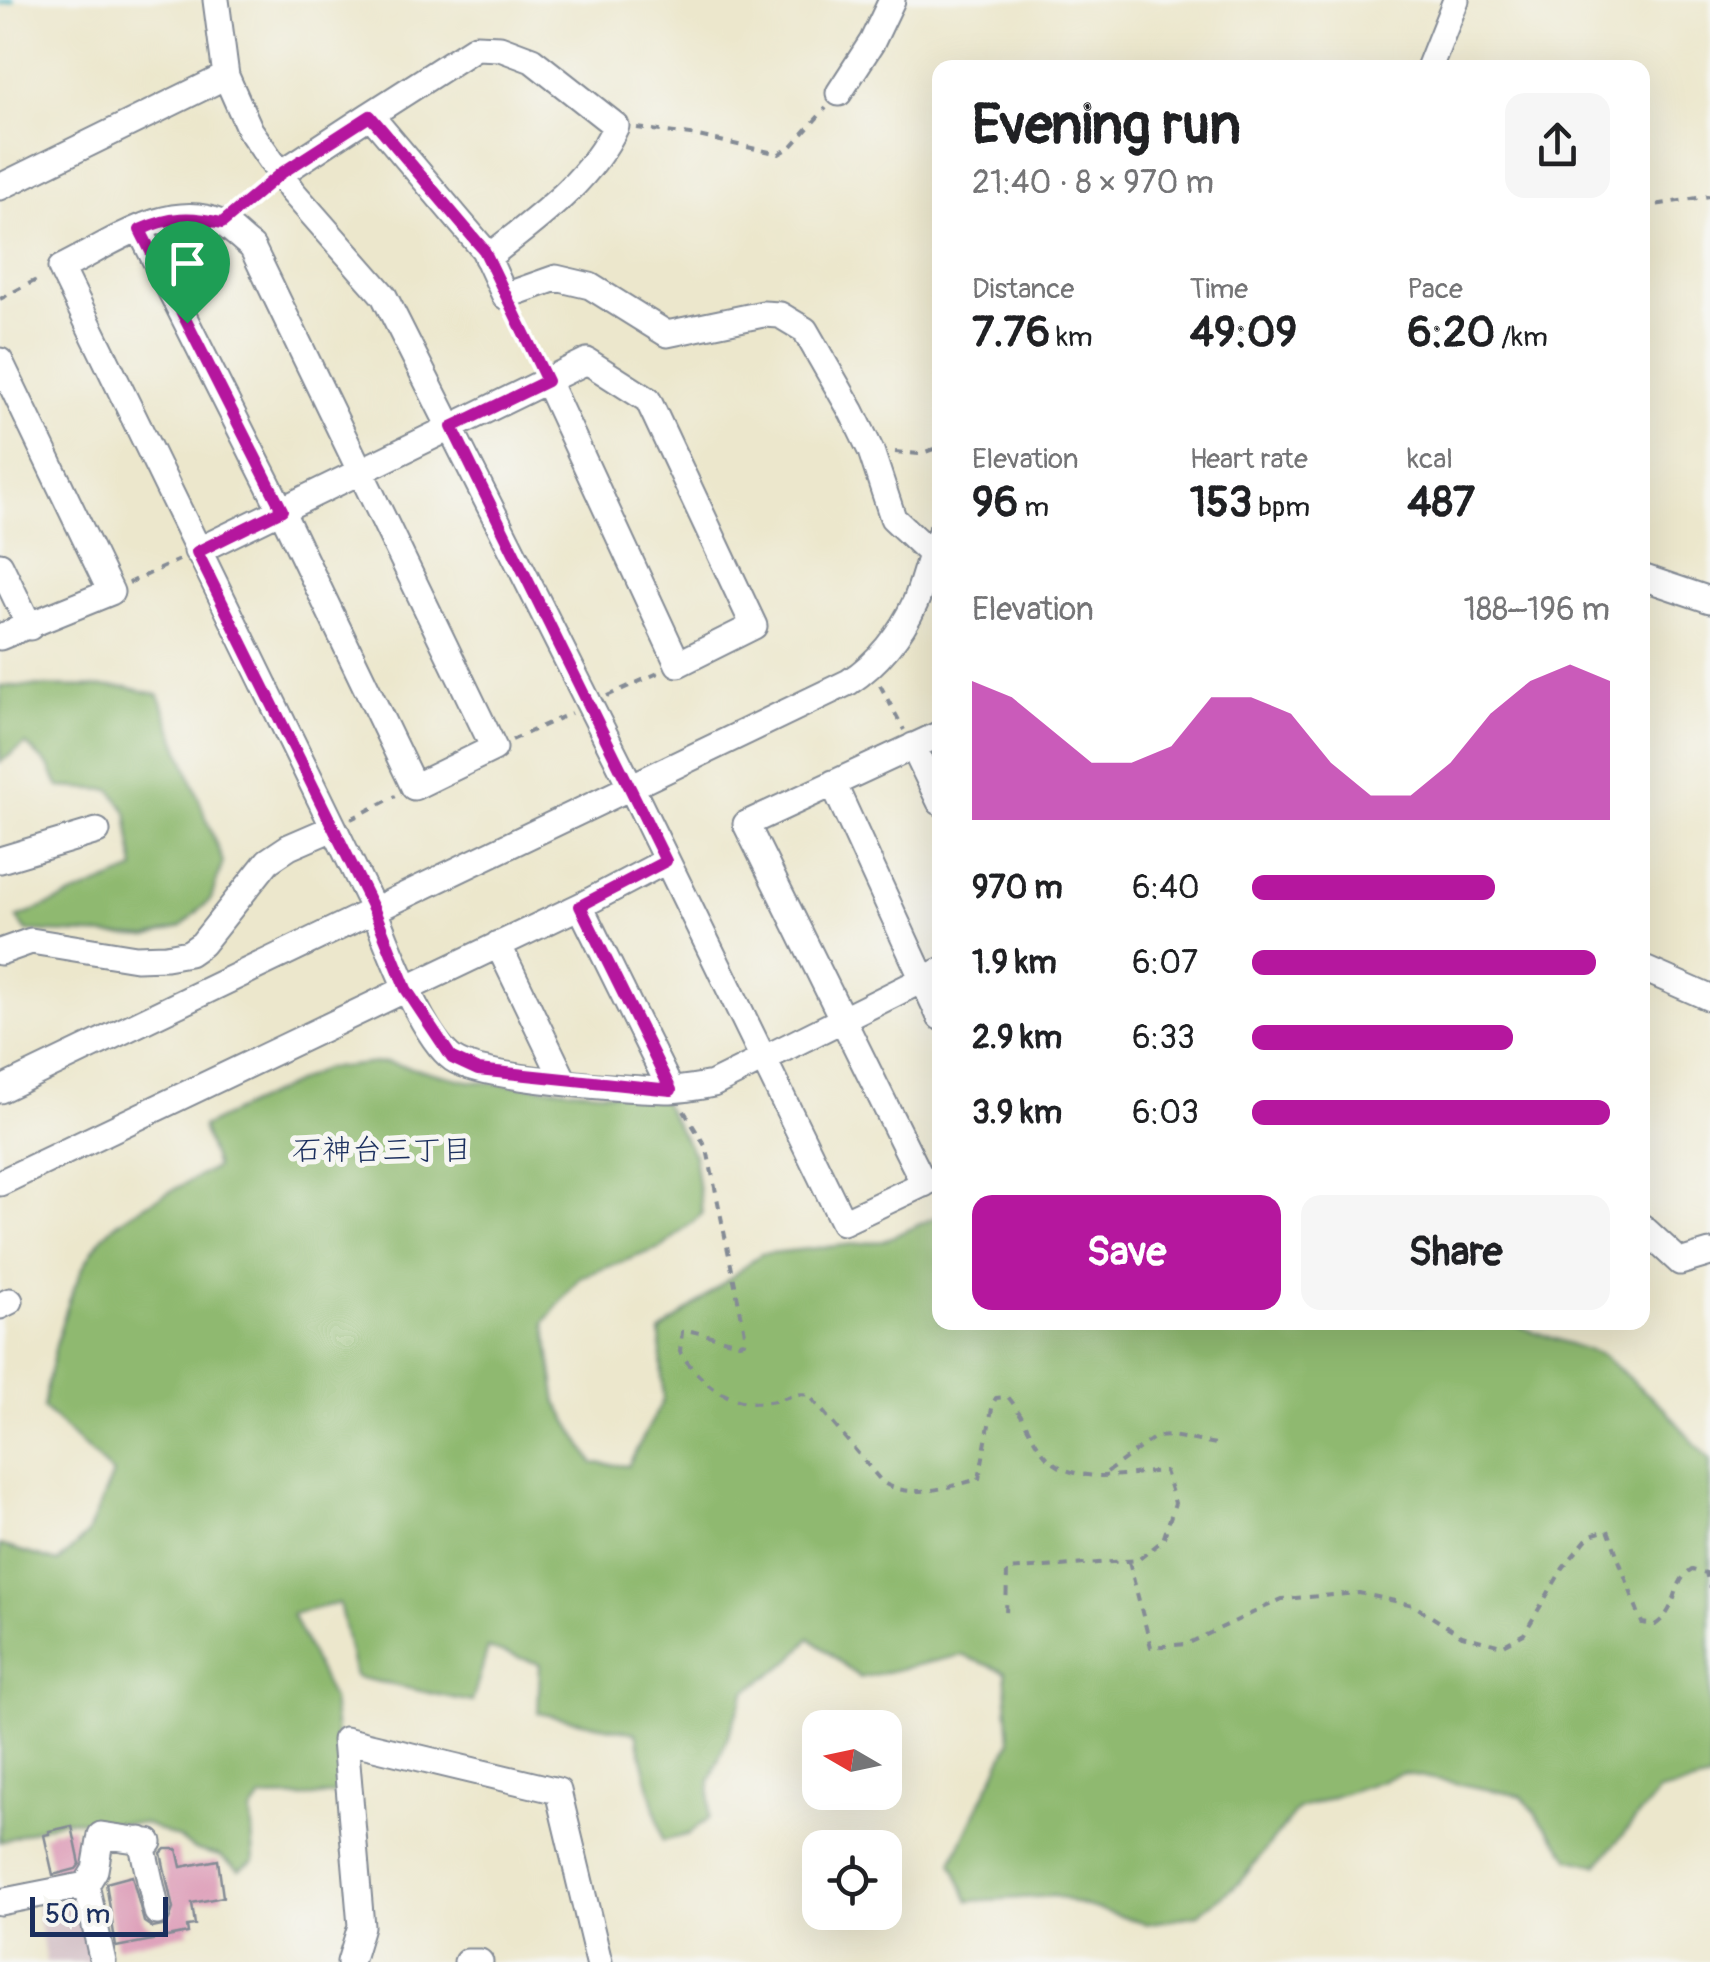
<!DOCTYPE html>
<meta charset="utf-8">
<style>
body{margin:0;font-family:Pangolin,"Klee One",sans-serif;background:#f6f6f6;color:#202124;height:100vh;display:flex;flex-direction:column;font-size:38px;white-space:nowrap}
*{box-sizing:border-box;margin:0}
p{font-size:32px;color:#757577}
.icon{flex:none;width:55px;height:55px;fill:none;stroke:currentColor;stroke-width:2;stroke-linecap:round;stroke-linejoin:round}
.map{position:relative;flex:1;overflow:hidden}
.sheet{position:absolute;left:932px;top:60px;width:718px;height:1270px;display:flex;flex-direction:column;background:#fff;border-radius:20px;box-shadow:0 10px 40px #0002}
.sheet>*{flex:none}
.needle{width:65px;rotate:279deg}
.tools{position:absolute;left:802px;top:1710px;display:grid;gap:20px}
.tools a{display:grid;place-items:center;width:100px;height:100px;border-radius:20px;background:#fff;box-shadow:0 10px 40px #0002;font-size:50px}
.scale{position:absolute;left:30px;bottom:25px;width:138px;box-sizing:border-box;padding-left:10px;border:5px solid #1b2f5e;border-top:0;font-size:28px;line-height:35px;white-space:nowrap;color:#1b2f5e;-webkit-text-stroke:8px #f6f6f2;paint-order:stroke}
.pin{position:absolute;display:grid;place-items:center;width:85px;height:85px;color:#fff;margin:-102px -42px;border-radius:50% 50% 50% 0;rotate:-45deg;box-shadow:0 0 10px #0007}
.pin .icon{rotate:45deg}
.round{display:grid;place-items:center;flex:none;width:105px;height:105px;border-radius:20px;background:#f6f6f6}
.overview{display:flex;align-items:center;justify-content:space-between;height:170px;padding:0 40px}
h1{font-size:55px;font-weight:800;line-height:75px}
.stats{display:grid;grid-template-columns:repeat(3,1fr);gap:15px;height:170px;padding:10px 40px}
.stats div{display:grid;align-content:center}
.stats b{font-size:42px;font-weight:800}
.stats small{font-size:28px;font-weight:400}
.stats p{font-size:28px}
.chart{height:280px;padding:20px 40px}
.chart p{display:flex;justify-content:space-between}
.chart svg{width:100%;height:180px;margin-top:10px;fill:#b5179e;opacity:.7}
.button{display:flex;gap:20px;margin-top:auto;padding:20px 40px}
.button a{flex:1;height:115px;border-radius:20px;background:#b5179e;color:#fff;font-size:40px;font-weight:800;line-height:115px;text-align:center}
.button a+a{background:#f6f6f6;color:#202124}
ul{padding:0 40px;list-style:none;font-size:32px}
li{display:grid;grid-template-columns:160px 120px 1fr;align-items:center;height:75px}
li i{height:25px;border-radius:12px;background:#b5179e}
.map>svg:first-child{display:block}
.industrial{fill:#d2bec4}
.forest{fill:#8fb970;stroke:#557467;stroke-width:2.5}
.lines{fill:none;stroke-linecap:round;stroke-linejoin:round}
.stream{stroke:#3fafb9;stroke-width:5}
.building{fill:#db97b4}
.minor-casing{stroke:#848b95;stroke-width:29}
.path{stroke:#848b95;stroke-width:4;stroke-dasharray:8 8;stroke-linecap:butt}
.minor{stroke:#fff;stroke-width:25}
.route-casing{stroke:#fff;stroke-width:20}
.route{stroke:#b5179e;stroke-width:12}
.labels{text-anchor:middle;stroke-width:10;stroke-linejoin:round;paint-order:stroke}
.neighbourhood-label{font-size:30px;fill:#1b2f5e;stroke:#f6f6f2}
</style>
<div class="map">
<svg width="1710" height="1962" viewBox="0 0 1710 1962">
<rect width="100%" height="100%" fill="#f6f6f2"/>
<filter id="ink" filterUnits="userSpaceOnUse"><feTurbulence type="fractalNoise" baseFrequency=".01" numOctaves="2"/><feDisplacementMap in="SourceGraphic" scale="20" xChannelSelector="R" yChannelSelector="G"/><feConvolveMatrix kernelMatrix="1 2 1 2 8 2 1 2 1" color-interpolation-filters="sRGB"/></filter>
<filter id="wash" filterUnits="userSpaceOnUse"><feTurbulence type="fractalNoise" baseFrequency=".0048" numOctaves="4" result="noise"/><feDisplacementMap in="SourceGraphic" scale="40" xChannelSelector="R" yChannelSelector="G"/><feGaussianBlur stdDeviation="2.25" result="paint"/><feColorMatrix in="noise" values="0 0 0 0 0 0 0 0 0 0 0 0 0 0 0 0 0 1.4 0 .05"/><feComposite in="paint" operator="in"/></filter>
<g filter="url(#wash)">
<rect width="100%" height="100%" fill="#ece7cc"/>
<path class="industrial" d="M79 1899 91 1962H46L36 1907Z"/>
<path class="forest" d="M0 686 127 687 159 695 223 862 211 899 181 927 148 937 27 931 17 918 135 870 127 812 111 790 59 787 49 766 26 744 0 762Z
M386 1062 468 1081 660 1097 694 1155 702 1214 663 1247 580 1277 545 1322 557 1403 593 1463 628 1466 663 1400 660 1332 761 1254 883 1241 940 1215V1322L1509 1323 1602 1355 1664 1408 1710 1461V1780L1659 1792 1597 1865 1571 1859 1522 1796 1403 1773 1298 1809 1239 1883 1197 1915 1146 1924 1054 1896 969 1901 952 1862 1010 1742 1005 1672 961 1655 860 1678 810 1638 789 1662 746 1691 710 1781 709 1818 689 1834 663 1841 636 1733 538 1713 540 1664 488 1648 472 1702 355 1677 339 1603 292 1614 332 1699 343 1792 313 1797 261 1798 251 1812 254 1861 239 1870 220 1856 193 1849 178 1838 145 1824 63 1820 0 1842V1545L58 1562 87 1535 113 1474 43 1408C52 1355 71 1268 109 1230 130 1210 188 1183 216 1167L202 1127 323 1069Z"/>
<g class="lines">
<path class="stream" d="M0 3 12 0"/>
</g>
<g id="blocks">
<path class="building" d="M72 1826 80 1864 76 1869 53 1875 44 1835 49 1834V1831Z
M165 1849H177L181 1867 218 1860 223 1897 192 1903 195 1925 187 1926 188 1933 116 1947 106 1883 132 1876 144 1922 153 1928 167 1925 173 1909 161 1853Z"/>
</g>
</g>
<g filter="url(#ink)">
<use href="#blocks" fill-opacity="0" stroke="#848b95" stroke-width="2.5"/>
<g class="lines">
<g class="minor-casing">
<path id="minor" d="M216 0 226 76 250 130 292 191 384 296 631 787 843 1222 940 1176
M1429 68 1456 0
M839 93 872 42 892 0
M370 115 476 47 500 48 532 60 616 126C590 182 535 220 487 258
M280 174 370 115 484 250 505 296 556 278 590 286 667 334 763 314 780 315 805 330 852 412 871 451 893 518 930 553
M0 187 226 76
M140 230 281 510 414 787 494 748 252 247C242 240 232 228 221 223 169 199 107 246 61 268L374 910C388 946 422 1037 453 1059 482 1079 626 1089 666 1090 682 1090 698 1087 713 1084L940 971
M0 361 111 592 0 637
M197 551C327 488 457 424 587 361L648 400 754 626 678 664 547 381
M0 565 30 627
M1642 577 1710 600
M913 746 940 802
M833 783 940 1017
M0 860 97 831
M580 906 671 1090
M498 944 564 1081
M0 952 31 941 136 958 166 957 189 953 202 944 268 861 289 847 333 828
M1642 968 1710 998
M0 1090 849 682C877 664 901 634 915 603 925 580 928 556 940 534
M0 1183 580 906 666 861
M924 1184 746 824 940 734
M1642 1227 1680 1262 1710 1253
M0 1306 10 1301
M141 1840 157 1912
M86 1885 95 1870 101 1835 149 1842
M0 1902 86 1885 103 1962
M350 1962 361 1926 345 1740 558 1791 599 1962
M467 1962H480"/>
</g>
<path class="path" d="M637 128 698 136 779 154 791 147 826 108
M1642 207 1710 196
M237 210 264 187
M0 299 40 278
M514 314 538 364
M895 452 919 454 940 447
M129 583 179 560
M880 685 904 730
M607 696 658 673
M512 740 571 713
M351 819 396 796
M684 1111 707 1149 745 1333 744 1342 739 1343 687 1330 682 1332 680 1352C700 1382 730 1408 769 1402 784 1400 793 1392 809 1395L882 1482C910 1500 948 1487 979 1479L993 1403 996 1398 1008 1397C1022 1413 1029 1433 1041 1450 1069 1489 1124 1473 1165 1471L1175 1503 1163 1540 1138 1560 1007 1570 1006 1620
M1107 1472 1155 1437 1172 1436 1216 1444
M1129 1562 1151 1647 1187 1644 1282 1599 1359 1593 1413 1605 1462 1636 1502 1646 1524 1634 1563 1568 1590 1535 1608 1530 1642 1623 1655 1625C1680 1608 1671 1582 1692 1569L1706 1573 1710 1587"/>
<use href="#minor" class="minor"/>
</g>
</g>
<g class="lines" filter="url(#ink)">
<g class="route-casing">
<path id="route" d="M370 116 484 250 547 381 452 427 666 861 580 906 671 1090 478 1070 452 1058 406 989 374 910 197 552 282 510 140 230C170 216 191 216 222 223L280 174Z"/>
</g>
<use href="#route" class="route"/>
</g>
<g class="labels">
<g class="neighbourhood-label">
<text x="382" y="1160">石神台三丁目</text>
</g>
</g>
</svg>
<div class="tools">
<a><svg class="needle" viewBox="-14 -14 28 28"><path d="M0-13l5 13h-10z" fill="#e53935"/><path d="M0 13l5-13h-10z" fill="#757577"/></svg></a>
<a><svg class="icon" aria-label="locate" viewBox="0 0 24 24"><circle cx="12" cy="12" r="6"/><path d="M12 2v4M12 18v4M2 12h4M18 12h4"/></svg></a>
</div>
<div class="scale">50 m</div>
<div class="pin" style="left:187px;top:323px;background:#1e9e55"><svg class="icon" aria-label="arrive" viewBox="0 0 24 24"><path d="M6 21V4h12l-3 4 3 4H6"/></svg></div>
<section class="sheet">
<div class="overview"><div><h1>Evening run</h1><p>21:40 · 8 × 970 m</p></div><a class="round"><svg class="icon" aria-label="share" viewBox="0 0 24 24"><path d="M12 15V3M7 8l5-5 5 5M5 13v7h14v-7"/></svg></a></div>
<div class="stats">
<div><p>Distance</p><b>7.76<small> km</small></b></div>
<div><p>Time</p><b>49:09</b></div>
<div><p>Pace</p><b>6:20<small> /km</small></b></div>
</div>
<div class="stats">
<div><p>Elevation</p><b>96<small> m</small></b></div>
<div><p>Heart rate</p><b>153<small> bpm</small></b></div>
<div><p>kcal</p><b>487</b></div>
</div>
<div class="chart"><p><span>Elevation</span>188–196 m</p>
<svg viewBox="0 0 160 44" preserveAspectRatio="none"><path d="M0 44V10L10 14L20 22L30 30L40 30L50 26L60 14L70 14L80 18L90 30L100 38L110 38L120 30L130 18L140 10L150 6L160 10V44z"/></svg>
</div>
<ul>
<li><b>970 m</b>6:40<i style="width:68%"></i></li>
<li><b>1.9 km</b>6:07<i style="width:96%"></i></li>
<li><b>2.9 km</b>6:33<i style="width:73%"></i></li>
<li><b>3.9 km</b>6:03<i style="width:100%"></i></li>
</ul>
<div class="button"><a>Save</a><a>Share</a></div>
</section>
</div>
